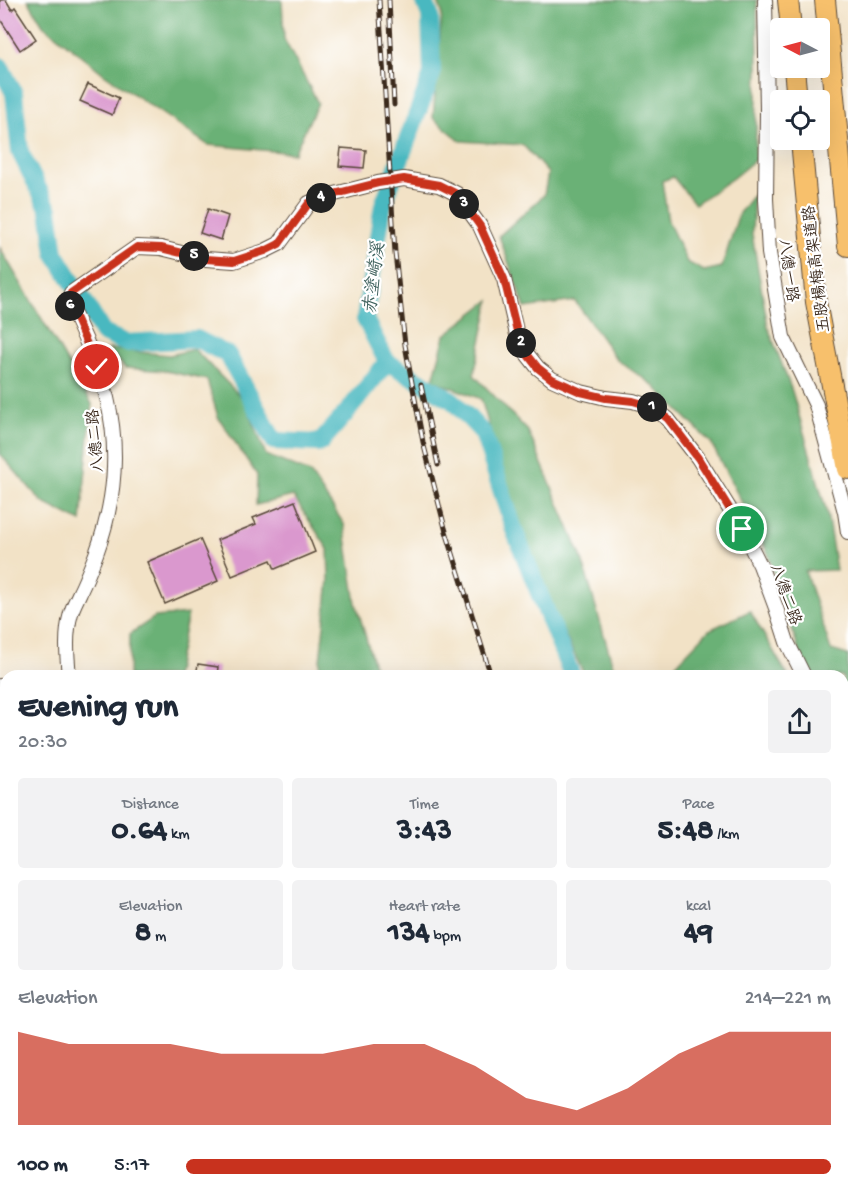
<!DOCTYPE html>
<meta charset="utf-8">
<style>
body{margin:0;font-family:"Gochi Hand","LXGW WenKai TC",sans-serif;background:#f2f2f3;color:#1f2937;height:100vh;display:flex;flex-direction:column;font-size:22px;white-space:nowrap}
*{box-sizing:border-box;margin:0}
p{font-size:20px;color:#747a83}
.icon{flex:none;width:33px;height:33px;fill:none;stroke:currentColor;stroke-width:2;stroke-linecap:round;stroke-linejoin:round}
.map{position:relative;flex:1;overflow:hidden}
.details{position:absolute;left:0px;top:670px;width:849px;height:532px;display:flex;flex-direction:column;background:#fff;border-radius:18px 18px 0 0;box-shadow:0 6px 24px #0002}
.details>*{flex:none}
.needle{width:39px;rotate:276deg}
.fabs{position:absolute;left:770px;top:18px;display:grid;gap:12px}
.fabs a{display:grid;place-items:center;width:60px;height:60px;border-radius:6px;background:#fff;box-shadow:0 6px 24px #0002;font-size:30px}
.pin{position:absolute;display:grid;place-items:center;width:51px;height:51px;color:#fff;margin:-26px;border:3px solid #fff;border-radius:50%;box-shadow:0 2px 6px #0007}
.km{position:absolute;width:30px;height:30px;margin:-15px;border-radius:50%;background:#222;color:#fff;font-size:16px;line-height:30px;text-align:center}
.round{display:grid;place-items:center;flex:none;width:63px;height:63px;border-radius:6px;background:#f2f2f3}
.headline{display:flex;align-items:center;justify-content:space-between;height:102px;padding:0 18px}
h1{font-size:33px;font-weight:700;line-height:45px}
.figures{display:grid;grid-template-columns:repeat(3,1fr);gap:9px;height:102px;padding:6px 18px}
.figures div{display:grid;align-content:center;border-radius:6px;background:#f2f2f3;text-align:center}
.figures b{font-size:30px;font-weight:700}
.figures small{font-size:16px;font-weight:400}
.figures p{font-size:16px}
.chart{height:168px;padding:12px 18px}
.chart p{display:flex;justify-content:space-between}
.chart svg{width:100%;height:108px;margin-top:6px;fill:#c8321e;opacity:.7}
ul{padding:0 18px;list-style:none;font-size:20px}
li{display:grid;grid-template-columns:96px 72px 1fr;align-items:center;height:45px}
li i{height:15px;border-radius:8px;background:#c8321e}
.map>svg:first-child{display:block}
.forest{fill:#6ab176;stroke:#526e4a;stroke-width:1.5}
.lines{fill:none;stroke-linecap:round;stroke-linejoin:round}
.river{stroke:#49b8c0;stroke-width:18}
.building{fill:#da98ce}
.minor-casing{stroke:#564637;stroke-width:16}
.highway-casing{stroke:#564637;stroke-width:22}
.minor{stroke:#fff;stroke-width:14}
.highway{stroke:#f7c06c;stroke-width:20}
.rail-casing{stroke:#3b2a1e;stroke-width:5}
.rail{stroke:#fff;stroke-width:3;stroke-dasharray:9;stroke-linecap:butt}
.route-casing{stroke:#fff;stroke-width:12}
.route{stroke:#c8321e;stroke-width:8}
.labels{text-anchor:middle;stroke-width:4.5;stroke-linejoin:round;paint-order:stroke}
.street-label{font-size:16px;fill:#3b2a1e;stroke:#fff}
.water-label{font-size:18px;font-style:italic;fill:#41635f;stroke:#fff}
</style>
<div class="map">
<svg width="848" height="1202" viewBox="0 0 848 1202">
<rect width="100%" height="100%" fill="#fff"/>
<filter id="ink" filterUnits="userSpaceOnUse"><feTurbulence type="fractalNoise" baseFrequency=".0167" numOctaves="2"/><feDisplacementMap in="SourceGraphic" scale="12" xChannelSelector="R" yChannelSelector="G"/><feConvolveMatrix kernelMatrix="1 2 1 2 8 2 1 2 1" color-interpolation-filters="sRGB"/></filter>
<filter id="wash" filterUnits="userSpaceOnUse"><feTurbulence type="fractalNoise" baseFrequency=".008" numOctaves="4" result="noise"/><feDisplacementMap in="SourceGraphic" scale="24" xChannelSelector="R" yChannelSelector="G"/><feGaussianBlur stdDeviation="1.35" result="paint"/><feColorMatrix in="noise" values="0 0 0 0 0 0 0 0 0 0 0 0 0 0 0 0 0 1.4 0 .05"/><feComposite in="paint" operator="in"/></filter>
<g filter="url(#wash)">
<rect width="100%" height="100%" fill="#f2e2c6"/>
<path class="forest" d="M28 0H282L284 39 318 103 294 153 208 145 104 74 43 25Z
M437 0H757L758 70 755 160 733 178 695 204 673 177 662 181 668 221 687 262 704 271 722 267 739 213 754 194 752 234 768 327 792 391 827 513 836 570 805 571 831 650 848 655V720L843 713V676H814L800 654 767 551 711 443 653 385 617 360 575 301 525 308 499 236 544 195 548 173 523 145 461 141 433 118 442 12Z
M0 248 92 404 81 522 42 502 0 454Z
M490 300 474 375 528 431 581 556 613 666 632 676H585L529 561 481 399 433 380 445 335Z
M108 349 170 355 194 349 245 401 266 455 310 473 344 524 356 603 377 676H322L319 670 329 580 328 549 293 496 256 505 257 475 218 417 207 380 166 371 125 368Z
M750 611 788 676H665L709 630Z
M188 614 175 676H129L130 634 155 617Z
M843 783 848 792V873H843Z
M6 929V1197H120L122 1202H0V932Z
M843 939 848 952V1202H789L787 1197H843Z
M400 1197H414L416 1199 425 1197H549L548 1202H404Z"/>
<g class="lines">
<path class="river" d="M424 0 430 15 432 74 383 205 365 319 387 362 452 400 483 433 514 530 572 676
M0 66 14 93 20 152 49 210 55 253 103 333 126 343 197 339 228 355 274 441 320 443 347 412 387 362
M577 1202 578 1197"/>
</g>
<g id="blocks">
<path class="building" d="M0 0H6L12 10 15 7 36 39 20 50 0 19Z
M88 84 119 98 112 115 80 101Z
M341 148 366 150 364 168 339 166Z
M208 209 228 216 221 240 200 233Z
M295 501 315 552 275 569 271 560 232 576 217 540 256 524 253 518Z
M200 539 218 581 165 604 147 562Z
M198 664 218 667 217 676H196Z"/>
</g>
</g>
<g filter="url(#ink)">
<use href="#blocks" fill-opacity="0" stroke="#564637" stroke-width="1.5"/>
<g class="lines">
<g class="minor-casing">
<path id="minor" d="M765 0 767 110 766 199 769 253 783 337 816 405 845 512 848 532
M69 676C67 655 65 634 71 613 73 606 77 599 80 592 86 580 91 567 96 554 115 502 120 452 107 398 98 364 82 332 68 301L71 293 137 247 161 248 206 259 234 261 265 251 279 244 309 203 327 196 378 183 404 179 439 185 457 194 480 226 504 279 518 339 527 354 538 368 552 379 581 392 606 398 633 401 653 407 668 419 698 458 742 529 760 565 776 608 787 642 804 676
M0 686 6 696
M843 726 848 732
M243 1197 248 1202"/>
</g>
<g class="highway-casing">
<path id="highway" d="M788 0 791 28
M825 0 848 246
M794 68 797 100
M801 140 816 302 848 469"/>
</g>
<use href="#minor" class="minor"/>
<use href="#highway" class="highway"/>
<g class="rail-casing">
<path id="rail" d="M379 0 395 253 405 345 423 442 445 528 491 676
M389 0 394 105
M421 385 438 465
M653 1197 654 1202"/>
</g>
<use href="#rail" class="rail"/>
</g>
</g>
<g class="lines" filter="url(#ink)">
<g class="route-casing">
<path id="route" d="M97 367 68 301 71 293 137 247 161 248 206 259 234 261 265 251 279 244 309 203 327 196 378 183 404 179 439 185 457 194 480 226 504 279 519 339 527 354 538 368 552 379 581 392 606 398 633 401 653 407 668 419 698 458 742 529"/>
</g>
<use href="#route" class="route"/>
</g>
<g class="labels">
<g class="street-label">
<text transform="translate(815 269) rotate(-97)" y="6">五股楊梅高架道路</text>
<text transform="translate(790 270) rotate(82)" y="6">八德一路</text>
<text transform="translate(94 441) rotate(-95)" y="6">八德二路</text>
<text transform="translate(787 594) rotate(70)" y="6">八德二路</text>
</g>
<g class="water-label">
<text transform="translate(373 278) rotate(-83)" y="6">赤塗崎溪</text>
</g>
</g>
</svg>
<div class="fabs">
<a><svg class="needle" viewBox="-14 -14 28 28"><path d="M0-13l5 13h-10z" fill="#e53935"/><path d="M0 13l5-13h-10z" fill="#747a83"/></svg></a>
<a><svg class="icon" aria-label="locate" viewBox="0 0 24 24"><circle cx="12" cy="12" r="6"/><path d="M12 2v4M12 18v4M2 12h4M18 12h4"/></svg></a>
</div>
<div class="pin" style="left:742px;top:529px;background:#1e9e55"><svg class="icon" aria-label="arrive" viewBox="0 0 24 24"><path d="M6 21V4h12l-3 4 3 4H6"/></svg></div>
<div class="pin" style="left:97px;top:367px;background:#d93025"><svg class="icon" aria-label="check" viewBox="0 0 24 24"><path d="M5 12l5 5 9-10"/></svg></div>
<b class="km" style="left:652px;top:407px">1</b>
<b class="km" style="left:521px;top:343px">2</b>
<b class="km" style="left:464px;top:204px">3</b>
<b class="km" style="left:321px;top:198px">4</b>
<b class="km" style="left:194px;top:256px">5</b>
<b class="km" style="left:70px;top:306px">6</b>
<section class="details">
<div class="headline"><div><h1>Evening run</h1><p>20:30</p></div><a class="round"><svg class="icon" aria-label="share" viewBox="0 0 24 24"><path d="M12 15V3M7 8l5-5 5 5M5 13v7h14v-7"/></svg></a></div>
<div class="figures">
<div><p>Distance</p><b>0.64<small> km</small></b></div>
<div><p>Time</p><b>3:43</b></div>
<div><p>Pace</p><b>5:48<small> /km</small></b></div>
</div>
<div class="figures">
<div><p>Elevation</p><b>8<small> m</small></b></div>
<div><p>Heart rate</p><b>134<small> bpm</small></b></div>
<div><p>kcal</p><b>49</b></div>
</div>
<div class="chart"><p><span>Elevation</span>214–221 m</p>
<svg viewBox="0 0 160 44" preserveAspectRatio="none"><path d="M0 44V6L10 11L20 11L30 11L40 15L50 15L60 15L70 11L80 11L90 20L100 33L110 38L120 29L130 15L140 6L150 6L160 6V44z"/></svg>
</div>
<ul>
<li><b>100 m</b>5:17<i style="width:100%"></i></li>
</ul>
</section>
</div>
